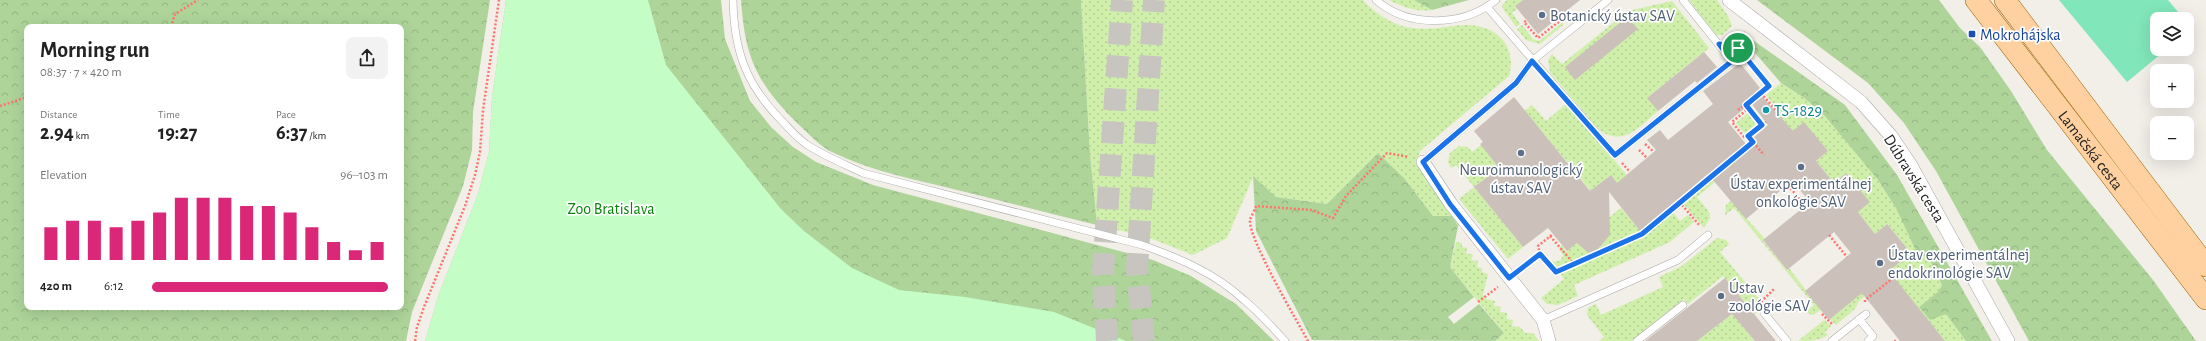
<!DOCTYPE html>
<meta charset="utf-8">
<style>
body{margin:0;font-family:"Alegreya Sans",sans-serif;background:#f2f2f2;color:#222;height:100vh;display:flex;flex-direction:column;font-size:15px;white-space:nowrap}
*{box-sizing:border-box;margin:0}
p{font-size:13px;color:#767676}
.icon{flex:none;width:22px;height:22px;fill:none;stroke:currentColor;stroke-width:2;stroke-linecap:round;stroke-linejoin:round}
.map{position:relative;flex:1;overflow:hidden}
.side{position:absolute;left:24px;top:24px;width:380px;height:286px;display:flex;flex-direction:column;background:#fff;border-radius:8px;box-shadow:0 4px 16px #0002}
.side>*{flex:none}
.buttons{position:absolute;left:2150px;top:12px;display:grid;gap:8px}
.buttons a{display:grid;place-items:center;width:44px;height:44px;border-radius:8px;background:#fff;box-shadow:0 4px 16px #0002;font-size:20px}
.pin{position:absolute;display:grid;place-items:center;width:34px;height:34px;color:#fff;margin:-17px;border:2px solid #fff;border-radius:50%;box-shadow:0 1px 4px #0007}
.round{display:grid;place-items:center;flex:none;width:42px;height:42px;border-radius:8px;background:#f2f2f2}
.head{display:flex;align-items:center;justify-content:space-between;height:68px;padding:0 16px}
h1{font-size:22px;font-weight:700;line-height:30px}
.stats{display:grid;grid-template-columns:repeat(3,1fr);gap:6px;height:68px;padding:4px 16px}
.stats div{display:grid;align-content:center}
.stats b{font-size:20px;font-weight:700}
.stats small{font-size:11px;font-weight:400}
.stats p{font-size:11px}
.chart{height:112px;padding:8px 16px}
.chart p{display:flex;justify-content:space-between}
.chart svg{width:100%;height:72px;margin-top:4px;stroke:#db2777;stroke-width:6}
ul{padding:0 16px;list-style:none;font-size:13px}
li{display:grid;grid-template-columns:64px 48px 1fr;align-items:center;height:30px}
li i{height:10px;border-radius:5px;background:#db2777}
.map>svg:first-child{display:block}
.grass{fill:url(#grass-dots)}
.forest{fill:url(#forest-crowns);fill-rule:evenodd}
.park{fill:#c4fdc6}
.pitch{fill:#81e6ba}
.building{fill:#cbc1ba;fill-rule:evenodd}
.lines{fill:none;stroke-linecap:round;stroke-linejoin:round}
.motorway-tunnel{stroke:#c8c5c0;stroke-width:22;stroke-dasharray:22 11;stroke-linecap:butt}
.service-casing{stroke:#a9a9a9;stroke-width:8}
.minor-casing{stroke:#a9a9a9;stroke-width:14}
.primary-casing{stroke:#9f6300;stroke-width:22}
.path{stroke:#ff746c;stroke-width:2.5;stroke-dasharray:2 2;stroke-linecap:butt}
.service{stroke:#fff;stroke-width:7}
.minor{stroke:#fff;stroke-width:13}
.primary{stroke:#ffd1a0;stroke-width:21}
.route-casing{stroke:#fff;stroke-width:8}
.route{stroke:#1a73e8;stroke-width:5}
.service-dot{fill:#5c6f8a;stroke:#fff;stroke-width:1.5}
.transit-dot{fill:#1a4fb4;stroke:#fff;stroke-width:1.5}
.culture-dot{fill:#0f9aa8;stroke:#fff;stroke-width:1.5}
.labels{text-anchor:middle;stroke-width:3.5;stroke-linejoin:round;paint-order:stroke}
.service-label{font-size:16px;fill:#4e5e75;stroke:#fff;text-anchor:start}
.transit-label{font-size:16px;fill:#164399;stroke:#fff;text-anchor:start}
.culture-label{font-size:16px;fill:#0d838f;stroke:#fff;text-anchor:start}
.street-label{font-size:16px;fill:#222;stroke:#fff}
.park-label{font-size:16px;fill:#058608;stroke:#fff}
</style>
<div class="map">
<svg width="2206" height="341" viewBox="0 0 2206 341">
<defs>
<pattern id="grass-dots" width="8" height="8" patternUnits="userSpaceOnUse"><rect width="8" height="8" fill="#d0efab"/><path d="M2 2h.1M6 6h.1" fill="none" stroke="#b2cd93" stroke-width="1.8" stroke-linecap="round"/></pattern>
<pattern id="forest-crowns" width="20" height="18" patternUnits="userSpaceOnUse"><rect width="20" height="18" fill="#aed49a"/><path d="M2 6a3 3 0 1 1 6 0M12 15a3 3 0 1 1 6 0" fill="none" stroke="#95b684"/></pattern>
</defs>
<rect width="100%" height="100%" fill="#f2eee8"/>
<path class="grass" d="M1081 0H1363C1374 13 1396 27 1413 28 1432 31 1450 25 1468 25 1498 26 1517 47 1509 76L1420 151 1416 164 1461 223 1458 226 1452 216H1433L1404 178 1378 153 1327 204 1276 197 1253 177 1227 238 1193 255 1147 237 1097 225 1090 154Z
M1389 0H1414L1432 10C1416 12 1403 7 1389 0Z
M1507 0H1523L1515 6 1517 9 1512 13 1520 24 1516 27 1502 7 1503 4Z
M1689 0H1717L1728 16 1732 26 1722 35H1716Z
M1672 1 1709 48 1648 97 1658 111C1639 127 1623 148 1598 129L1550 72 1548 60 1552 54 1562 64 1628 11Z
M1563 22V25L1540 44 1526 40 1517 29 1522 25 1533 39 1539 41Z
M1781 83 1803 97 1825 116 1847 141 1878 180 1929 258 1942 284 1939 292 1919 307 1946 314 1966 341H1945L1891 275 1859 301 1855 309 1836 325 1830 319 1911 253 1887 224 1875 234 1858 212 1869 202 1846 173 1834 183 1816 161 1828 151 1804 123 1792 132 1779 116 1781 114 1766 95Z
M1566 104 1627 175 1602 196 1612 177 1609 176 1591 191 1525 111 1532 105 1546 121Z
M1748 113 1756 125 1745 134 1736 123Z
M1481 145 1499 168 1474 187 1523 247 1508 259 1459 199 1474 187 1456 165 1451 168 1448 162 1450 153 1459 146 1468 147 1472 152Z
M1740 156 1738 163 1697 197 1709 212 1710 218 1704 228 1682 202Z
M1731 201 1765 239 1763 241 1787 270 1789 268 1821 310 1813 315 1805 312 1814 305 1734 208 1725 215 1726 205Z
M1621 208 1641 232 1575 264 1557 270 1548 259 1555 262 1561 260 1563 255 1559 248 1562 245 1566 252Z
M1672 211 1680 221 1688 215 1694 222 1670 242 1574 285 1578 296 1558 305 1547 304 1541 298 1564 279 1560 273 1642 235Z
M1717 238 1726 240 1729 244 1720 252 1759 299 1757 301 1764 309 1760 310 1755 314 1723 276 1688 304 1684 299 1631 341H1599L1604 337 1587 315 1588 308 1596 304 1601 315 1663 287 1659 277 1682 266Z
M1456 242 1462 243V247L1467 248 1466 253 1473 255 1471 260 1478 261 1477 267 1482 268V272L1488 274 1483 295 1486 299 1495 301 1494 306 1501 307 1500 312 1507 313V319L1513 320 1512 326 1520 327 1525 333H1533L1539 341H1495L1504 333 1450 267Z
M1732 314 1755 341H1697Z
M1824 320 1831 326 1825 332 1828 335C1819 341 1810 341 1798 341Z"/>
<path class="forest" d="M0 0H490L473 112 472 150 463 186 412 312 406 341H0ZM27 27H401V307H27Z
M506 0H721L725 39 750 101 771 127 793 147 816 162 873 185 1153 260 1191 276 1236 304 1274 341H425L439 294 478 194 489 152 492 97Z
M741 0H1081L1090 154 1097 225C1049 213 1001 201 953 189 913 179 871 171 834 153 820 147 808 133 797 123 756 82 745 57 741 0Z
M1414 0H1469L1432 10Z
M1757 0H1939L1960 28 1980 47 2011 91 2047 150 2153 280 2196 341H2029L1936 171 1904 123 1868 83Z
M1747 36 1845 105 1897 175 1992 341H1966L1946 314 1930 320 1919 307 1938 292 1942 285 1929 258 1917 253 1896 208 1878 180 1825 116 1803 97 1781 83 1749 46Z
M1378 153 1404 178 1433 216H1452L1458 226 1450 267 1474 297 1448 317 1454 324 1479 304 1504 333 1495 341 1312 340 1256 231 1253 176 1276 197 1327 204Z"/>
<path class="park" d="M506 0H648L666 65 781 209 804 231 852 268 899 290 965 297 1054 312 1126 341H425L439 294 478 194 489 152 492 97Z"/>
<path class="pitch" d="M2059 0H2168L2184 19H2157V49H2167L2127 82Z"/>
<path class="building" d="M1523 0H1580L1538 34 1515 6Z
M1627 17 1638 29 1575 80 1565 67Z
M1704 52 1717 67 1697 83 1695 81 1658 111 1647 98Z
M1740 63 1760 88 1758 90 1767 102 1793 131 1804 122 1828 151 1816 161 1834 183 1846 173 1870 202 1858 212 1875 234 1887 224 1911 253 1889 271 1945 341H1900L1862 293 1829 320 1805 291 1851 253 1834 232 1787 270 1763 240 1810 202 1792 181 1746 219 1708 174 1640 231 1609 192 1610 235 1592 256 1577 243 1567 251 1548 228 1523 247 1474 187 1499 168 1480 144 1483 142 1474 131 1514 97 1590 191 1611 175 1617 183 1656 150 1647 140 1660 130 1668 140 1713 104 1703 91ZM1751 103 1768 125 1746 144 1728 122Z
M1725 278 1776 341H1755L1732 314 1697 341H1645Z"/>
<g class="lines">
<path class="motorway-tunnel" d="M1107 341 1103 271 1122 0
M1144 341 1137 268 1154 0"/>
<g class="service-casing">
<path id="service" d="M733 0C734 49 745 83 780 119 788 127 796 137 806 144 824 156 844 164 863 173L1142 245C1179 258 1215 273 1244 300 1259 312 1272 327 1285 341
M1376 0C1408 28 1463 27 1496 0
M1487 7 1615 155 1732 61 1683 0
M1423 162 1516 83 1532 61 1608 0
M1764 313 1787 341
M1859 319 1873 336 1868 341
M1543 320 1678 260 1708 235
M1637 341 1683 305
M1832 341 1866 314"/>
</g>
<g class="minor-casing">
<path id="minor" d="M1729 0 1861 102 1891 136 1910 164 2008 341
M1423 162 1451 204 1543 320 1549 341"/>
</g>
<g class="primary-casing">
<g id="primary">
<path id="s1" d="M1976 0 2206 299"/>
<path d="M2005 0 2206 266"/>
</g>
</g>
<path class="path" d="M1526 21 1524 22 1538 38 1561 20H1563
M171 27 175 14 198 0
M1738 48 1745 35 1743 31
M1755 93 1757 96
M1761 93 1779 114
M1746 105 1762 125 1748 136 1764 155
M0 106 27 97
M1738 110 1769 86 1743 54
M1762 125 1766 122
M1748 136 1744 137 1732 122 1749 108
M1645 144 1654 152
M1639 150 1647 158
M1622 163 1630 172
M1788 185 1805 206
M1682 205 1700 226
M1829 235 1847 257
M1550 236 1575 265
M1540 254 1556 272 1642 234 1753 142
M1521 269 1540 254 1538 246 1553 234
M1478 302 1498 287
M1761 302 1775 288
M1865 302V300L1892 279
M1822 314 1833 325
M415 341 417 327 424 307 465 206 475 175 480 152 483 110 499 0
M1308 341C1297 321 1248 238 1250 220 1251 216 1255 210 1256 206L1311 210 1333 218 1346 196 1387 153 1409 157
M1894 341H1897"/>
<use href="#service" class="service"/>
<use href="#minor" class="minor"/>
<use href="#primary" class="primary"/>
</g>
<g class="lines">
<g class="route-casing">
<path id="route" d="M1719 44 1738 48 1769 86 1746 105 1762 125 1748 136 1753 142 1642 234 1556 272 1540 254 1509 278 1450 204 1423 162 1516 83 1532 61 1615 155 1732 61Z"/>
</g>
<use href="#route" class="route"/>
</g>
<g class="service-dot">
<circle cx="1542" cy="15" r="4"/>
<circle cx="1521" cy="153" r="4"/>
<circle cx="1801" cy="167" r="4"/>
<circle cx="1880" cy="263" r="4"/>
<circle cx="1721" cy="296" r="4"/>
</g>
<rect class="transit-dot" x="1968" y="30" width="8" height="8" rx="2"/>
<circle class="culture-dot" cx="1766" cy="110" r="4"/>
<g class="labels">
<g class="service-label">
<text x="1550" y="21">Botanický ústav SAV</text>
<text x="1521" y="175" text-anchor="middle">Neuroimunologický<tspan x="1521" dy="18">ústav SAV</tspan></text>
<text x="1801" y="189" text-anchor="middle">Ústav experimentálnej<tspan x="1801" dy="18">onkológie SAV</tspan></text>
<text x="1888" y="260">Ústav experimentálnej<tspan x="1888" dy="18">endokrinológie SAV</tspan></text>
<text x="1729" y="293">Ústav<tspan x="1729" dy="18">zoológie SAV</tspan></text>
</g>
<g class="transit-label">
<text x="1980" y="40">Mokrohájska</text>
</g>
<g class="culture-label">
<text x="1774" y="116">TS-1829</text>
</g>
<g class="street-label">
<text dy="6" stroke="none"><textPath href="#s1" startOffset="189">Lamačská cesta</textPath></text>
<text transform="translate(1915 178) rotate(58)" y="6">Dúbravská cesta</text>
</g>
<g class="park-label">
<text x="611" y="214">Zoo Bratislava</text>
</g>
</g>
</svg>
<div class="buttons">
<a><svg class="icon" aria-label="layers" viewBox="0 0 24 24"><path d="M12 4l9 5-9 5-9-5zM3 14l9 5 9-5"/></svg></a>
<a>+</a>
<a>−</a>
</div>
<div class="pin" style="left:1738px;top:48px;background:#1e9e55"><svg class="icon" aria-label="arrive" viewBox="0 0 24 24"><path d="M6 21V4h12l-3 4 3 4H6"/></svg></div>
<section class="side">
<div class="head"><div><h1>Morning run</h1><p>08:37 · 7 × 420 m</p></div><a class="round"><svg class="icon" aria-label="share" viewBox="0 0 24 24"><path d="M12 15V3M7 8l5-5 5 5M5 13v7h14v-7"/></svg></a></div>
<div class="stats">
<div><p>Distance</p><b>2.94<small> km</small></b></div>
<div><p>Time</p><b>19:27</b></div>
<div><p>Pace</p><b>6:37<small> /km</small></b></div>
</div>
<div class="chart"><p><span>Elevation</span>96–103 m</p>
<svg viewBox="0 0 160 44" preserveAspectRatio="none"><path d="M5 44V24M15 44V20M25 44V20M35 44V24M45 44V20M55 44V15M65 44V6M75 44V6M85 44V6M95 44V11M105 44V11M115 44V15M125 44V24M135 44V33M145 44V38M155 44V33"/></svg>
</div>
<ul>
<li><b>420 m</b>6:12<i style="width:100%"></i></li>
</ul>
</section>
</div>
